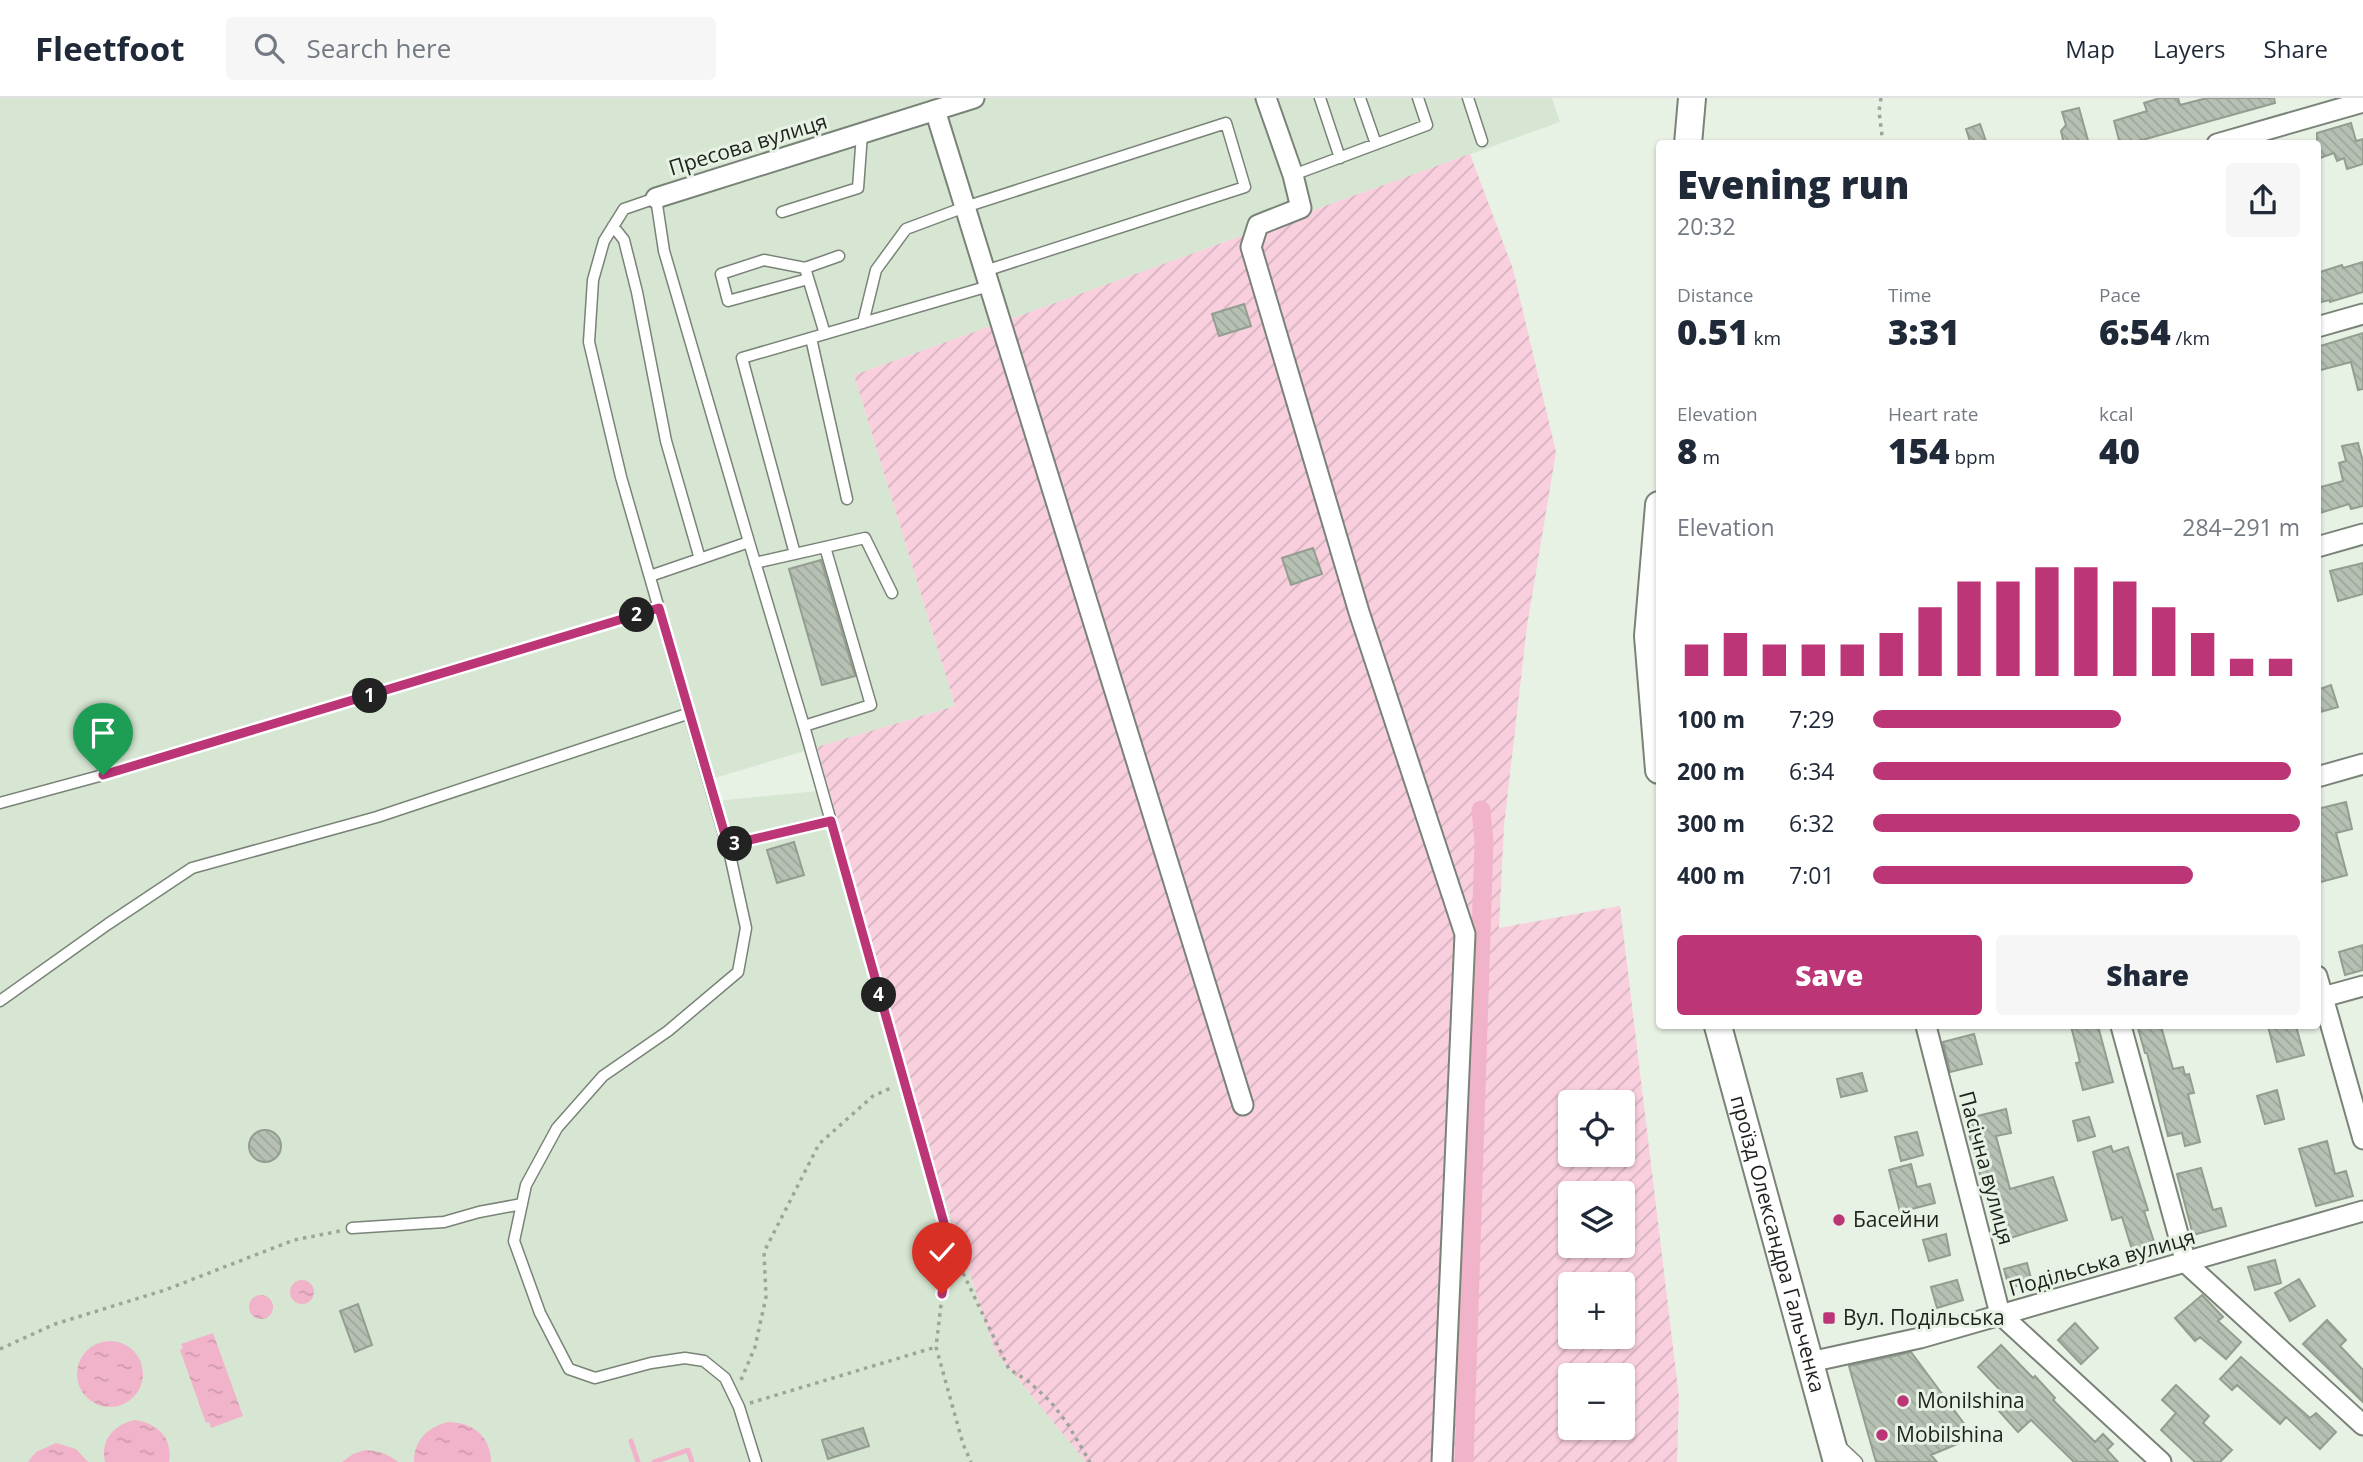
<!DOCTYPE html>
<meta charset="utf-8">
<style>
body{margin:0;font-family:"Open Sans",sans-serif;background:#f6f6f7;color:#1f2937;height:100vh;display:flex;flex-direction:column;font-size:26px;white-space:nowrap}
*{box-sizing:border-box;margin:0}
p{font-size:23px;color:#747a83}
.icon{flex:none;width:38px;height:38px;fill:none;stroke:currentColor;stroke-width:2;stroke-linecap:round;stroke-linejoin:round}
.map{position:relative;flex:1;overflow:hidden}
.panel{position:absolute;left:1656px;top:42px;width:665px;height:889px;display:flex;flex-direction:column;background:#fff;border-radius:7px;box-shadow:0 2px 5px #0004}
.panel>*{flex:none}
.tools{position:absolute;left:1558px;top:992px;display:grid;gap:14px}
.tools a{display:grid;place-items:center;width:77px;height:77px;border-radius:7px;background:#fff;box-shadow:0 2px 5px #0004;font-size:35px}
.pin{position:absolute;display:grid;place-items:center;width:60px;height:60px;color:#fff;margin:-72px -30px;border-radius:50% 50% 50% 0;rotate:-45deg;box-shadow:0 0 7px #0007}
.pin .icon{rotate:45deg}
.km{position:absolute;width:35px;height:35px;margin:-18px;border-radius:50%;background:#222;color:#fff;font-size:19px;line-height:35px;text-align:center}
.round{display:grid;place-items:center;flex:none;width:74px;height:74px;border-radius:7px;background:#f6f6f7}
.headline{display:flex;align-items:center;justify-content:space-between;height:119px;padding:0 21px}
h1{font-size:38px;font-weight:800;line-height:52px}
.stats{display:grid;grid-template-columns:repeat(3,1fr);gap:10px;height:119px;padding:7px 21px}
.stats div{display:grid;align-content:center}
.stats b{font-size:35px;font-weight:800}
.stats small{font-size:19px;font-weight:400}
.stats p{font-size:19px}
.chart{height:196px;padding:14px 21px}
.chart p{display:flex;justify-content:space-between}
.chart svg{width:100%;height:126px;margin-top:7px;stroke:#bc3576;stroke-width:6}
.button{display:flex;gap:14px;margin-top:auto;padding:14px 21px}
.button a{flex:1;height:80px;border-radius:7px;background:#bc3576;color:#fff;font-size:28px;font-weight:800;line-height:80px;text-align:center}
.button a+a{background:#f6f6f7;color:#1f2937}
ul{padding:0 21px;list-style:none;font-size:23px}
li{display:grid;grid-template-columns:112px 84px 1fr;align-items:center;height:52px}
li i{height:18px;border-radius:9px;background:#bc3576}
header{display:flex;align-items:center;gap:42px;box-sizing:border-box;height:98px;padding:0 35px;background:#fff;border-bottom:2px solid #e0e1e3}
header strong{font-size:33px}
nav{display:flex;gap:38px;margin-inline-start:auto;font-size:24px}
.search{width:490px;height:63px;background:#f6f6f7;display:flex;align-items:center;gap:18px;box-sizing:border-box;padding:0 24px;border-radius:7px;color:#747a83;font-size:26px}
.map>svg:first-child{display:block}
.built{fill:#d6e6d2}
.garden{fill:url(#garden-furrows);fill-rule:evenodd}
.water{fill:url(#water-ripples)}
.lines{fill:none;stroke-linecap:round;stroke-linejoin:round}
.stream{stroke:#f1b3ca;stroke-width:5}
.canal{stroke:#f1b3ca;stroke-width:19}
.building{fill:url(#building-back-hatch);stroke:#939d90;stroke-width:2}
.service-casing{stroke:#798377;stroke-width:13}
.minor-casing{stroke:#798377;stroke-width:23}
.secondary-casing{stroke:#798377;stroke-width:30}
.path{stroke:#9da59a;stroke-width:3.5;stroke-dasharray:3.5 5;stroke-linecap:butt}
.service{stroke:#fff;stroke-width:10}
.minor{stroke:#fff;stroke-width:19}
.secondary{stroke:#fff;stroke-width:26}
.route-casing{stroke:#fff;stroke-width:14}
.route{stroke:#bc3576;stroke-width:9}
.poi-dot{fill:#bc3576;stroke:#e7f2e4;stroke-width:2.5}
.labels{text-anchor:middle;stroke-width:6;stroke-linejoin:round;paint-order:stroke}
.street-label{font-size:21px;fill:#1e221d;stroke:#e7f2e4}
.poi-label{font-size:21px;fill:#1e221d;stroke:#e7f2e4;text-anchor:start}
</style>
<header>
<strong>Fleetfoot</strong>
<div class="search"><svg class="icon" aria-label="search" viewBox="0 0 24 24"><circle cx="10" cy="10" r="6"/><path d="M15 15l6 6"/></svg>Search here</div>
<nav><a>Map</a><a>Layers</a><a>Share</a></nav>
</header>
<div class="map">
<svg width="2363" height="1364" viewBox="0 0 2363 1364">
<defs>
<pattern id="garden-furrows" width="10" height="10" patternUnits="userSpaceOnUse" patternTransform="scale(1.75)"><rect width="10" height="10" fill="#f9cfde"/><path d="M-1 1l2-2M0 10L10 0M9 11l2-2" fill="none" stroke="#d5b1be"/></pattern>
<pattern id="water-ripples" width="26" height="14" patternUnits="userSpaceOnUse" patternTransform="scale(1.75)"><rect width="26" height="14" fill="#f1b3ca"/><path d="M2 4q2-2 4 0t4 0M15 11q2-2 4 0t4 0" fill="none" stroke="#ce9aad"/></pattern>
<pattern id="building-back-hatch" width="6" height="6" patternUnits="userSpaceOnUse" patternTransform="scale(1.75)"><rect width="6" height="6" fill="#b6c1b4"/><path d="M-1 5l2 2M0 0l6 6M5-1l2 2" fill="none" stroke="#9ca69a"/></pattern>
</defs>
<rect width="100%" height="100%" fill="#e7f2e4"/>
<path class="built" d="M0 0H1552L1560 24 854 277 955 608 708 682 716 703 828 692 926 1042 995 1253 1086 1364H0Z"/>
<path class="garden" d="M1470 56 1513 171 1556 354 1527 528 1504 728 1499 830 1620 808 1679 1299 1677 1364H1086L995 1253 926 1042 817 649 955 608 854 277ZM1570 1004H1622V1057H1570ZM1570 1096H1622V1148H1570ZM1570 1186H1622V1239H1570ZM1570 1278H1622V1330H1570Z"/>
<path class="water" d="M290 1194a12 12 0 1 1 24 0a12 12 0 1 1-24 0Z
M249 1209a12 12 0 1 1 24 0a12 12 0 1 1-24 0Z
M213 1235 243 1318 211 1330 209 1324 206 1325 180 1252 183 1250 181 1246Z
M77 1276a33 33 0 1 1 66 0a33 33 0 1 1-66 0Z
M134 1322C158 1325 173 1340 169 1364H105C100 1342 114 1327 134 1322Z
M448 1324C472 1324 491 1338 491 1364H414C414 1342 428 1329 448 1324Z
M56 1345 76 1351 88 1364H28L36 1354Z
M365 1352C378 1353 387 1355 398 1364H342L353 1356Z"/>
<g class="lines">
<path class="stream" d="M631 1343 638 1364
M654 1364 688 1352 692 1364"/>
<path class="canal" d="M1464 1364 1484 743 1481 712"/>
</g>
<path class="building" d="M2160 0H2178L2180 7 2207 0H2274L2275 5 2128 46H2120L2114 23 2147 13 2144 5Z
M2079 10 2089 46H2064L2061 33 2066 27 2062 14Z
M2351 25 2356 43 2363 41V66L2347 71 2344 60 2337 63 2334 55 2317 61V35Z
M1980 26 1987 46H1971L1966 31Z
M2363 164V194L2330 204V202L2317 205V175L2342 167 2343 170Z
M1244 206 1251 228 1219 238 1212 216Z
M2363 235V291L2358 292 2351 264 2317 273V249Z
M2358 345 2363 364V408L2351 411 2349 406 2317 416V390L2343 383 2339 365 2346 363 2342 348Z
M1313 450 1322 476 1291 487 1282 460Z
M821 462 855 578 822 587 789 471Z
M2363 465V496L2338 503 2330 473Z
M2331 587 2338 609 2317 615V592Z
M2346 704 2352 731 2336 735 2347 777 2317 785V711Z
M794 744 804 777 777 785 767 752Z
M2363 847V872L2345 877 2339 854Z
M2071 928H2098L2113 984 2083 992 2076 965 2080 964Z
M2148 928H2161L2173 971 2183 969 2185 977 2189 976 2194 995 2188 996 2200 1044 2185 1048 2182 1035 2168 1038 2147 955H2145L2138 930Z
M2268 928H2296L2304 957 2277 964Z
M1974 936 1982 966 1950 974 1943 944Z
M1862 975 1867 993 1841 999 1837 981Z
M2277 992 2284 1021 2265 1026 2257 998Z
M2006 1011 2011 1035 1996 1038 2010 1091 2053 1079 2067 1122 1998 1144 1965 1021Z
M2089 1019 2095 1038 2078 1043 2073 1023Z
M249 1048a16 16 0 1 1 32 0a16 16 0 1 1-32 0Z
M1917 1034 1923 1057 1901 1063 1895 1039Z
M2327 1043 2335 1076 2346 1073 2353 1098 2316 1108 2299 1051Z
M2111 1048 2113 1054 2128 1049 2148 1112 2144 1113 2155 1147 2133 1155 2122 1119 2112 1122 2093 1054Z
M1911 1066 1917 1089 1930 1086 1935 1105 1900 1114 1889 1072Z
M2201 1070 2213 1112 2221 1110 2226 1128 2193 1137 2177 1076Z
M1946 1136 1950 1157 1929 1163 1923 1142Z
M2275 1162 2281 1185 2255 1192 2248 1169Z
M2027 1165 2032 1184 2009 1190 2004 1171Z
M2299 1181 2315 1208 2290 1223 2275 1195Z
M1957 1182 1963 1202 1937 1210 1931 1189Z
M2202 1197 2223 1219 2218 1223 2241 1244 2226 1261 2200 1239 2195 1243 2175 1220Z
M358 1206 372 1247 355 1254 340 1213Z
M2327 1222 2346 1242 2340 1248 2363 1272V1304L2303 1246Z
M2075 1225 2098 1250 2081 1266 2058 1242Z
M2001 1247 2033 1280 2035 1278 2055 1300 2053 1302 2095 1344 2103 1336 2113 1346 2107 1352 2118 1364H2074L2031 1322 2018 1334 1990 1303 2001 1293 1978 1269Z
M1911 1254 1974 1339 1931 1357 1937 1364H1876L1849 1268Z
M2241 1259 2310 1320 2316 1315 2336 1334 2320 1351 2286 1319 2280 1326 2237 1287 2232 1292 2220 1281Z
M2176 1287 2209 1318 2203 1325 2232 1352 2220 1364H2195L2161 1332 2176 1315 2162 1302Z
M863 1330 869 1348 828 1361 822 1342Z"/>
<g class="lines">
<g class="service-casing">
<path id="service" d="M1320 0 1340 60
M1360 0 1376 46
M1468 0 1482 43
M1293 77 1427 27 1418 0
M782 114 858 90 862 36
M613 128 624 142 637 194 666 343 700 461
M805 170 764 162 721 176 728 203 808 181
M863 225 876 172 906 131 965 109 1226 25 1245 89 985 173
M825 236 805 170 839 158
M811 240 847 401
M749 444 804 628 956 1166
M795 456 742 260 989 188
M755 465 865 440 892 495
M650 478 749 444 664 153 656 100 624 111 604 143 593 182 589 244 621 379 730 757 746 830 738 874 668 933 603 978 557 1030 526 1087 514 1143 540 1215 569 1271 595 1280 651 1265 685 1260 704 1263 725 1280 739 1309 756 1364
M804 628 871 607 825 449
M0 705 103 677 659 510
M728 747 831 723
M0 903 108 826 192 770 377 719 690 615
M352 1130 444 1124 479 1114 522 1106
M1840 1348 1857 1364"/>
</g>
<g class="minor-casing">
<path id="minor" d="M1266 0 1293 77 1301 110 1258 127 1251 149 1359 514 1465 836 1442 1364
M935 12 1243 1007
M2217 46 2363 4
M656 100 974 0
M2317 229 2363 216
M2317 449 2363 436
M2317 679 2363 666
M2317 878 2363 1041
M2323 899 2363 888
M1926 928 2000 1216 2161 1364
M2121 928 2186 1165 2363 1327
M1810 1264 1920 1240 2363 1113"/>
</g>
<g class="secondary-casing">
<g id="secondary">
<path d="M1688 46 1692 0"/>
<path d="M1659 407 1648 538 1659 672"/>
<path id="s1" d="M1718 928 1837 1364"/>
</g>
</g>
<path class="path" d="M1881 0 1879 13 1883 46
M945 1173 936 1249 963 1346 971 1364
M963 1175 1009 1271 1028 1283 1050 1303 1067 1325 1090 1364
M0 1251 55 1226 165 1192 294 1142 340 1133
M741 1282 755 1249 766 1199 764 1154 819 1046 873 998 891 990
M750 1305 936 1249"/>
<use href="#service" class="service"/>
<use href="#minor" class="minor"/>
<use href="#secondary" class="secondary"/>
</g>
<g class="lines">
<g class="route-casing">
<path id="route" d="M103 677 659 510 728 747 831 723 949 1143 942 1196"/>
</g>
<use href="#route" class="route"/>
</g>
<g class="poi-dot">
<circle cx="1839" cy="1122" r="7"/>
<rect x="1822" y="1213" width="14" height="14" rx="3.5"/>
<circle cx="1903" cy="1303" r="7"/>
<circle cx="1882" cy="1337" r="7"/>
</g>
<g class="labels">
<g class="street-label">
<text transform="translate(748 47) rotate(-17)" y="7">Пресова вулиця</text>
<text transform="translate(1986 1070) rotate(75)" y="7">Пасічна вулиця</text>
<text dy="7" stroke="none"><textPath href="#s1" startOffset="226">проїзд Олександра Гальченка</textPath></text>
<text transform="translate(2102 1165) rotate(-16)" y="7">Подільська вулиця</text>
</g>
<g class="poi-label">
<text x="1853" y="1129">Басейни</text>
<text x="1843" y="1227">Вул. Подільська</text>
<text x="1917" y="1310">Monilshina</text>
<text x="1896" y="1344">Mobilshina</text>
</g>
</g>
</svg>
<div class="tools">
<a><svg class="icon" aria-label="locate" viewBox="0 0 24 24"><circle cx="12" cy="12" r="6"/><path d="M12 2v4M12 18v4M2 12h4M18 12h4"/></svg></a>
<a><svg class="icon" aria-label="layers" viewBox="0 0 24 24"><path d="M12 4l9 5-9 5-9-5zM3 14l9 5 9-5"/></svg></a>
<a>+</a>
<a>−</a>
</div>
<div class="pin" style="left:103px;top:677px;background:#1e9e55"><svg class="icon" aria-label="arrive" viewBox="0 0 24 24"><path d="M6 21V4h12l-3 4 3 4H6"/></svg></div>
<div class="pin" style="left:942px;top:1196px;background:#d93025"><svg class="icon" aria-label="check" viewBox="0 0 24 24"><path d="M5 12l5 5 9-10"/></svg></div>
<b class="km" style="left:370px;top:598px">1</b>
<b class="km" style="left:637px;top:517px">2</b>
<b class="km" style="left:735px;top:746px">3</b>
<b class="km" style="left:879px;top:897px">4</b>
<section class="panel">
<div class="headline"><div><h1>Evening run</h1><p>20:32</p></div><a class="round"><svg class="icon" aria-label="share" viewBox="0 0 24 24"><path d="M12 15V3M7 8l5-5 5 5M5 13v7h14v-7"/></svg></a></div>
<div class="stats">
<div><p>Distance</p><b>0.51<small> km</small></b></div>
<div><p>Time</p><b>3:31</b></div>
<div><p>Pace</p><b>6:54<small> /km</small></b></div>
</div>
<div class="stats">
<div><p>Elevation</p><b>8<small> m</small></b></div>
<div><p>Heart rate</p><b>154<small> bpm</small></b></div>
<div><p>kcal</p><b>40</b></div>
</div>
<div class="chart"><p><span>Elevation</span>284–291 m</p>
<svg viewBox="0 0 160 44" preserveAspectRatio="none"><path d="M5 44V33M15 44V29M25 44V33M35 44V33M45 44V33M55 44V29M65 44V20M75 44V11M85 44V11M95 44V6M105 44V6M115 44V11M125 44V20M135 44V29M145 44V38M155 44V38"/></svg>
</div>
<ul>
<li><b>100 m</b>7:29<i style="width:58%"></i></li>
<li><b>200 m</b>6:34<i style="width:98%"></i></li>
<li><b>300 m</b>6:32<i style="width:100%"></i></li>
<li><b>400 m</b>7:01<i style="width:75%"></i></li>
</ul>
<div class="button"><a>Save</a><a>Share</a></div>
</section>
</div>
